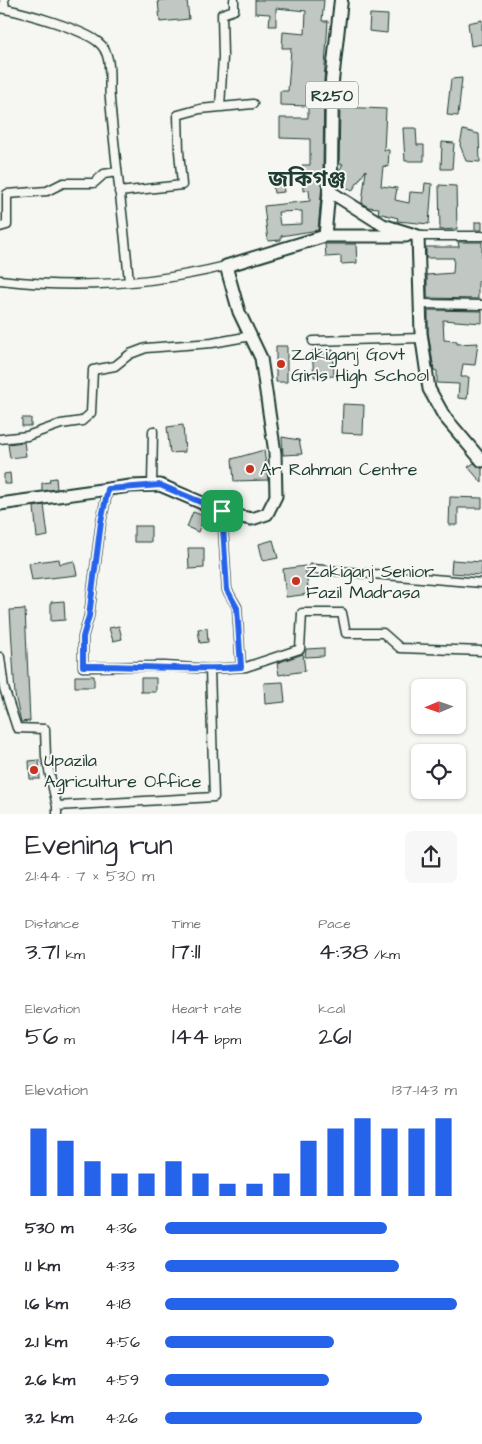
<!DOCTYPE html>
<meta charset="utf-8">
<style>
body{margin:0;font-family:"Architects Daughter","Noto Sans Bengali",sans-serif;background:#f7f7f7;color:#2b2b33;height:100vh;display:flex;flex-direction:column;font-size:19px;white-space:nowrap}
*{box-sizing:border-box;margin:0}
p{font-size:16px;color:#7c7c81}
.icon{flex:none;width:28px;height:28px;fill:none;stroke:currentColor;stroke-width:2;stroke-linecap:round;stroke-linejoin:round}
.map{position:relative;height:814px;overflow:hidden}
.panel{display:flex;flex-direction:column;background:#fff;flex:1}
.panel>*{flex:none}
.needle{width:32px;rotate:268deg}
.controls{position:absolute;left:411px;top:679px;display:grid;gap:10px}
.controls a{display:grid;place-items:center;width:55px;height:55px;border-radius:8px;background:#fff;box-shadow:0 1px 4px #0004;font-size:25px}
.pin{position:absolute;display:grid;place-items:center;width:42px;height:42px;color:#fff;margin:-21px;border-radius:10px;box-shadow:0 2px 8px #0006}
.round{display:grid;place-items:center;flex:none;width:52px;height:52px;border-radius:8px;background:#f7f7f7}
.headline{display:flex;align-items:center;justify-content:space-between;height:85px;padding:0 25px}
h1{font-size:28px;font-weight:600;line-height:38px}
.figures{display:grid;grid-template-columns:repeat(3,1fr);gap:8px;height:85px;padding:5px 25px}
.figures div{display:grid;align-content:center}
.figures b{font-size:25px;font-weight:600}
.figures small{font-size:14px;font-weight:400}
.figures p{font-size:14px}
.chart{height:140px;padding:10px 25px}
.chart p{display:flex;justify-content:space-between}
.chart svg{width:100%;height:90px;margin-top:5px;stroke:#2563eb;stroke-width:6}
ul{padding:0 25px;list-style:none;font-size:16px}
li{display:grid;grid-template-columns:80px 60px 1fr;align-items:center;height:38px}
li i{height:12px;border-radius:6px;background:#2563eb}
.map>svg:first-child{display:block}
.building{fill:#c1c8c3;stroke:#1f3d34;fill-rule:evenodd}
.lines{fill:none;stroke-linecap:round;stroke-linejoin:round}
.street-casing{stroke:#1f3d34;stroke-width:11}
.secondary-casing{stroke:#1f3d34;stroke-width:15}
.primary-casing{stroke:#1f3d34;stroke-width:16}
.street{stroke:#f6f6f2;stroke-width:8}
.secondary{stroke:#f6f6f2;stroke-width:11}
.primary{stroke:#f6f6f2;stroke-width:12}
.route-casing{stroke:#fff;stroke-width:10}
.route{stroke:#2563eb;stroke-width:6}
.poi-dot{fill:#c8321e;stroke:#f6f6f2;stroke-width:2}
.labels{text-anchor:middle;stroke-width:4;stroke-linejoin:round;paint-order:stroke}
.shield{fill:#f6f6f2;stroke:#60746d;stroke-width:1}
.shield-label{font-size:16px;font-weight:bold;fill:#1f3d34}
.poi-label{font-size:18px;fill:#1f3d34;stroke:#f6f6f2;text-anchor:start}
.district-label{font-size:22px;font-weight:bold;fill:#1f3d34;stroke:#f6f6f2}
</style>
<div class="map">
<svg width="482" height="814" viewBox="0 0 482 814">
<rect width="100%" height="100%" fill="#f6f6f2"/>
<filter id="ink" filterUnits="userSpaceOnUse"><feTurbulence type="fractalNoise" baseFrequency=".02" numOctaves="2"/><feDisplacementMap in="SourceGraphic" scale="10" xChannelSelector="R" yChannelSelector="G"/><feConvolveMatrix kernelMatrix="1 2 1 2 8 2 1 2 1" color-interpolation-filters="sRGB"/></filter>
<g filter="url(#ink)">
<path class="building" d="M158 0H187L189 19 160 22Z
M255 0H324L322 21H328L324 81 323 173 318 230 281 236V240L268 241 264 206 310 201 309 190 303 191 302 165H310V139L280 138V118H308V106L280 105V91H288L291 48H282L283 32 305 34 306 11 276 8V26H269L270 14 255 13ZM302 211V224L280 225 278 212Z
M370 14 388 15 387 33 369 31Z
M482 20V44L471 46 468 23Z
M462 78 458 116 447 115 451 79Z
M340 107 386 109 384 150H389L388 167 383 166 381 186 397 188 395 200 409 203 410 192 424 193 425 183 432 184 429 224 397 221 398 218 378 213 379 208 368 207 362 203 366 170 352 191 338 181 339 171 343 164H339Z
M403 128H416L417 145H424V161H405Z
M463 130 479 134 480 162 466 161 460 145Z
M442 142 454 143 452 169H441Z
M283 185 284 192 274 193 273 186Z
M439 185 456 186 457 229 440 230Z
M475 222H482V230H475Z
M458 242H482V278L478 282V299L427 298V275L453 273 454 258H426V247H459Z
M325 244H356L357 263 341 264V256L326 257Z
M428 310 482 311V323L443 320 444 340 457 341V344L478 343 475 365 463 364 461 377H469L467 399 458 398 459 384 437 383V371L434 370 428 332Z
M276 346H287V382H276Z
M333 350 334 376 314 377 312 351Z
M343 404 364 405 363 434 342 433Z
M22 418H31V426H22Z
M183 425 185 452 170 453 167 427Z
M282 437 299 440 302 454 283 455Z
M24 442 26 456 10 458 8 444Z
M264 450 268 480 234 481 232 459Z
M474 463 482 468V483L468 467Z
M10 473 11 484H4V474Z
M56 478 57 489 42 491V483L50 482 49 479Z
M450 497 482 498V508H458V525H449Z
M44 505 48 536 37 538 34 507Z
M193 512 204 516 198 532 187 527Z
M134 526H151V542H134Z
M273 540 278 558 263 561 259 544Z
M188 548H204V568L189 569Z
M59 559 60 564 74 561 77 575 32 580 29 563Z
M452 560 482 562 481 575 451 573Z
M305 566 309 594 286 597 283 569Z
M64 601 65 620 51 621V602Z
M25 609 30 721 21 722 15 695 10 610Z
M119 626 122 639 113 641 109 628Z
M207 628 208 642 200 643 198 629Z
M324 648V656L305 657 306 649Z
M303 654 305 671 279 675 277 663Z
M75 676H94V687H75Z
M141 678H156V692H141Z
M283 682 285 702 265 704 264 683Z
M39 760 40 779H30L29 761Z"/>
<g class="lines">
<g class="street-casing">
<path id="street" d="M0 8 5 9 4 0
M5 9C26 13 82 29 98 42 114 54 108 81 110 99 115 160 124 221 129 282
M220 107 223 57 222 14 234 10V0
M119 192 182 185 179 151 178 115 200 109 253 104
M0 227 7 225V194L47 191 63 183H94L104 174 117 172
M418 236H482
M0 280C75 289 153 284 226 266
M420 304 482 305
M313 341 422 338
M0 439 27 436 61 424 82 421 91 413 93 370 115 366 130 354 146 348 212 343 251 336
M152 486 153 431
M108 489 101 522 89 616 83 637V667L164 666 210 669 246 667 300 649 302 613H342L346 633H383L400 648 482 651
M222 511 227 590 237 607 241 667
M312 569 482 583
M0 657 4 688 17 728 45 729 46 757 57 806
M57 814V806L214 797 210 669"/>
</g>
<g class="secondary-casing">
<path id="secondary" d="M329 191 383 225 418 236
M325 236H406
M418 236 421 333 429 389 444 416 482 461
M0 504 130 486 160 485 230 515 252 519 267 514 276 496 275 453 261 358 239 312 226 266 325 236 329 191"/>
</g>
<g class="primary-casing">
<path id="primary" d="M329 191 331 174 332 81 341 0"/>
</g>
<use href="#street" class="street"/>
<use href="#secondary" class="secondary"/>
<use href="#primary" class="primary"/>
</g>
</g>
<g class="lines" filter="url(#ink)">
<g class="route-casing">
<path id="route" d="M160 485 222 511 227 590 237 608 241 667C189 671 136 665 83 666V637L89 616 101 522 108 489Z"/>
</g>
<use href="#route" class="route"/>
</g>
<g class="poi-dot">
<circle cx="281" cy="364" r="5"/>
<circle cx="250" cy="469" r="5"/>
<circle cx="296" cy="581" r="5"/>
<circle cx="34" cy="770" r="5"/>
</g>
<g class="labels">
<rect class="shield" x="306" y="81.5" width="52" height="27" rx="4"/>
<g class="shield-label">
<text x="332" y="101">R250</text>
</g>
<g class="poi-label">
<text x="291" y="360">Zakiganj Govt<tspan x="291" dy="21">Girls High School</tspan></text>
<text x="260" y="475">Ar Rahman Centre</text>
<text x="306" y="577">Zakiganj Senior<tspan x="306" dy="21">Fazil Madrasa</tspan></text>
<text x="44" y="766">Upazila<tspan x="44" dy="21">Agriculture Office</tspan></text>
</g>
<g class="district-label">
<text x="307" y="186">জকিগঞ্জ</text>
</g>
</g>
</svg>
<div class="controls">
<a><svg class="needle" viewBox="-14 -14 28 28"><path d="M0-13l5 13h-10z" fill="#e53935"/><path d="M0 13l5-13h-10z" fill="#7c7c81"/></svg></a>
<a><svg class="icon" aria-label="locate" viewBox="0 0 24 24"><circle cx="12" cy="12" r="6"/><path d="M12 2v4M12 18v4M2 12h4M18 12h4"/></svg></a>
</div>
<div class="pin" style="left:222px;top:511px;background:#1e9e55"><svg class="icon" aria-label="arrive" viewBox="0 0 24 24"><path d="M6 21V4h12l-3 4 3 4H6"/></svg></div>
</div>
<section class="panel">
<div class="headline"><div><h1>Evening run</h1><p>21:44 · 7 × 530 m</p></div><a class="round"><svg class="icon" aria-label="share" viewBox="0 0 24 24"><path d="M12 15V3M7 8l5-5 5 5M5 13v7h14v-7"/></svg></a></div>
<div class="figures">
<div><p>Distance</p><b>3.71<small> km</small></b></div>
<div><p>Time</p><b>17:11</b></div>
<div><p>Pace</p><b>4:38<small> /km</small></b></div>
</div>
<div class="figures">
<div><p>Elevation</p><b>56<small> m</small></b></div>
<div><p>Heart rate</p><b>144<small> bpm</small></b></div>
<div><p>kcal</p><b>261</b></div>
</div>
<div class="chart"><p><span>Elevation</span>137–143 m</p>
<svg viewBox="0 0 160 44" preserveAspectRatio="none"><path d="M5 44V11M15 44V17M25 44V27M35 44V33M45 44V33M55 44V27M65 44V33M75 44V38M85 44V38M95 44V33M105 44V17M115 44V11M125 44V6M135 44V11M145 44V11M155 44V6"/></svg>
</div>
<ul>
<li><b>530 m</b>4:36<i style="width:76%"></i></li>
<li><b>1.1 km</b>4:33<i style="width:80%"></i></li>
<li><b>1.6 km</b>4:18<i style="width:100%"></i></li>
<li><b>2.1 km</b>4:56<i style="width:58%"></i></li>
<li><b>2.6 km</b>4:59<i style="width:56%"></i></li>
<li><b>3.2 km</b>4:26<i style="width:88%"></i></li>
</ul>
</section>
